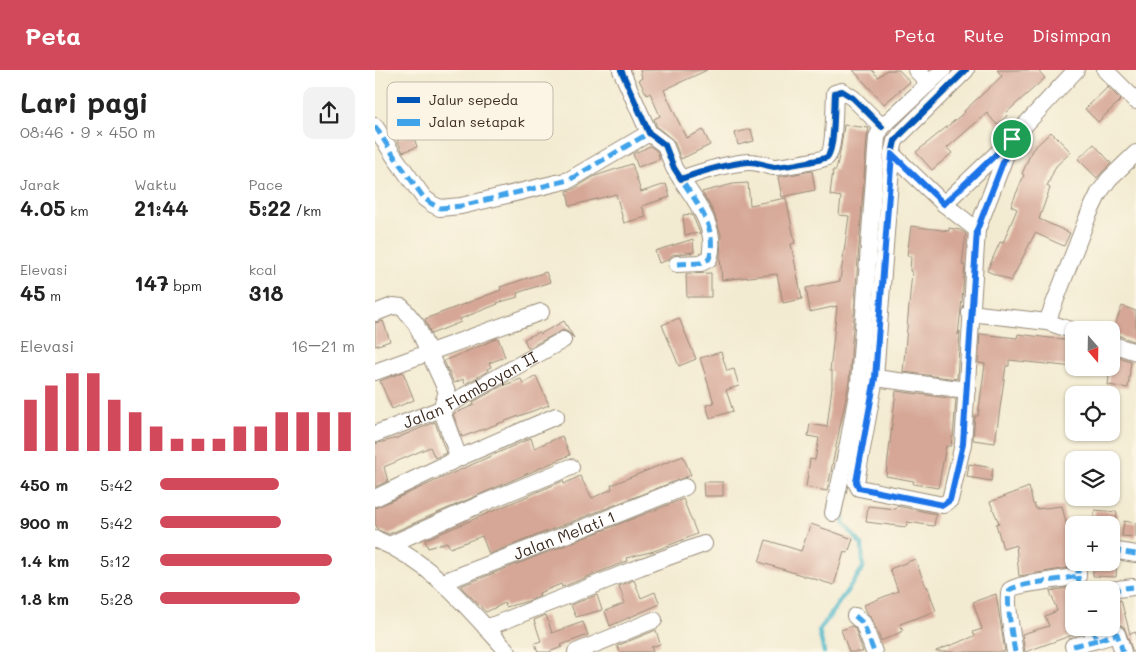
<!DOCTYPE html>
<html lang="id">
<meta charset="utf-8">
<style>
body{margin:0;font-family:Mali,sans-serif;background:#f2f2f2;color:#222;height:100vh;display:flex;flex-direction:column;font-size:19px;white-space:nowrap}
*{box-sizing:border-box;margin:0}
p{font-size:16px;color:#767676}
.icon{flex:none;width:28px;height:28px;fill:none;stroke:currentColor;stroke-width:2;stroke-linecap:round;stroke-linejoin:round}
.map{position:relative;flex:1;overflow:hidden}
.details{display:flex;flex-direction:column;background:#fff;width:375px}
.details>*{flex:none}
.needle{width:32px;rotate:160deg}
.tools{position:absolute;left:690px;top:251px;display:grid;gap:10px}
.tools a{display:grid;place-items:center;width:55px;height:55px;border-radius:10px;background:#fff;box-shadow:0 1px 4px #0004;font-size:25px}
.pin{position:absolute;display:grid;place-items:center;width:42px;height:42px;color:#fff;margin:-21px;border:2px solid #fff;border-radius:50%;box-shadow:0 1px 5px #0007}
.round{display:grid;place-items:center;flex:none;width:52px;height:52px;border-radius:10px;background:#f2f2f2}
.head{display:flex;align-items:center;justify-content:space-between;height:85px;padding:0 20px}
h1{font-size:28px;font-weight:700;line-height:38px}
.figures{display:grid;grid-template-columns:repeat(3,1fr);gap:8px;height:85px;padding:5px 20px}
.figures div{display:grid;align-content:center}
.figures b{font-size:21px;font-weight:700}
.figures small{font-size:14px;font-weight:400}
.figures p{font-size:14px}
.chart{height:140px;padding:10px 20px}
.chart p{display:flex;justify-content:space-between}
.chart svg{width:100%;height:90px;margin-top:5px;stroke:#d1495b;stroke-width:6}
ul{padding:0 20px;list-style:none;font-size:16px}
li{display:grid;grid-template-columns:80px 60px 1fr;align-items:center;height:38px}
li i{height:12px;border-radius:6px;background:#d1495b}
header{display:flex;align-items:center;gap:30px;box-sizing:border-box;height:70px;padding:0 25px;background:#d1495b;color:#fff}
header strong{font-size:24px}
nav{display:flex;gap:28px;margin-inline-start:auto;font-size:18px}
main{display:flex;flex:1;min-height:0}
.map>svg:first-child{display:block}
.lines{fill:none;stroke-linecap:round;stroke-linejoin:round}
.stream{stroke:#4db8ca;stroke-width:4.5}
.building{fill:#d6a797}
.minor-casing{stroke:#978a78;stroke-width:18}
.minor{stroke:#fff;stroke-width:16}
.quiet{stroke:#3fa3ea;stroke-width:5;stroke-dasharray:10 5;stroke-linecap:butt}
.cycleway-casing{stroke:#fcf5e5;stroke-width:9}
.cycleway{stroke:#0057b8;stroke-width:6}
.route-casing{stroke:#fff;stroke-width:10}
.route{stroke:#1a73e8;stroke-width:6}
.labels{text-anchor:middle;stroke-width:4;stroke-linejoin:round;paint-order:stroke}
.street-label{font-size:16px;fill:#3b2a1e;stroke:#fcf5e5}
.key{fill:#fcf5e5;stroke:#c2b8a9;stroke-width:1}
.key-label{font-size:14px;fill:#3b2a1e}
</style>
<header>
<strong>Peta</strong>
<nav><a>Peta</a><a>Rute</a><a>Disimpan</a></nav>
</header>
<main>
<section class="details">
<div class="head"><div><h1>Lari pagi</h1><p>08:46 · 9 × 450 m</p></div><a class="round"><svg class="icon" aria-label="share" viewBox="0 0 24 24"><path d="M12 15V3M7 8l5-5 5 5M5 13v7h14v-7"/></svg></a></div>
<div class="figures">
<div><p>Jarak</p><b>4.05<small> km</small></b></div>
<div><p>Waktu</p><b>21:44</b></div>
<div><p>Pace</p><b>5:22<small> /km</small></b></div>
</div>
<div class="figures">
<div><p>Elevasi</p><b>45<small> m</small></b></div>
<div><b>147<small> bpm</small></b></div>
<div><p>kcal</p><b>318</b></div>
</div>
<div class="chart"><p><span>Elevasi</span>16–21 m</p>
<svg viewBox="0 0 160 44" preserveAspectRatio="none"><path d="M5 44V19M15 44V12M25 44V6M35 44V6M45 44V19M55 44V25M65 44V32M75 44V38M85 44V38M95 44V38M105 44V32M115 44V32M125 44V25M135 44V25M145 44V25M155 44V25"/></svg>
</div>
<ul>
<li><b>450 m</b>5:42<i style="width:61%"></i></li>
<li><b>900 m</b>5:42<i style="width:62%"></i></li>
<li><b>1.4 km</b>5:12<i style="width:88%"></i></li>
<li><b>1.8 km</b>5:28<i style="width:72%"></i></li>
</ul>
</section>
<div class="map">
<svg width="761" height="582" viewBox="0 0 761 582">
<rect width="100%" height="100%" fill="#fcf5e5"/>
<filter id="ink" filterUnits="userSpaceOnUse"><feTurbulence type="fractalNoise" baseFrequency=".02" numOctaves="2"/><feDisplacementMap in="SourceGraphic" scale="10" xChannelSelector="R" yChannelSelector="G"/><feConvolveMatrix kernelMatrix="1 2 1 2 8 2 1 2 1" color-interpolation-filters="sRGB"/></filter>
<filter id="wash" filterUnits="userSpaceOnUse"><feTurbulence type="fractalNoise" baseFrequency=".0096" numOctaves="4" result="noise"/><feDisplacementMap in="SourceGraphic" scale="20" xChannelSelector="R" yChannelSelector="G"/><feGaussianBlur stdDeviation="1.12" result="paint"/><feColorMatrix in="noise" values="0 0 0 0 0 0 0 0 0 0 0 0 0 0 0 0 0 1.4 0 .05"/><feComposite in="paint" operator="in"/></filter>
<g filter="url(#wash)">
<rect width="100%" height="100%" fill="#f3ebd1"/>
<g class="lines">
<path class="stream" d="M510 82 511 71 522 56
M449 582 444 561 488 498 487 475 468 453V432"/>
</g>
<g id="blocks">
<path class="building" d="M265 0H332L289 20 311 68 328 60 335 75 306 89 299 71 282 57 279 49 285 46 275 23 272 25 264 10 267 8Z
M478 0H497L503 7 512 0H524L535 12 509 34Z
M622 0H663L670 8 631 43 633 45 622 55 612 43 572 78 577 83 557 100 541 82 590 42 589 41 627 6Z
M733 17 746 30 723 52 710 39Z
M469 55 494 58 492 66 474 312 452 421 431 417 435 389 440 390 444 368 433 366 435 354 452 357 457 317V301H455L462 236 435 242 431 218 465 211 474 146 464 145 466 127 455 125 458 100H461L466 77Z
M376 59 379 71 363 75 360 63Z
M676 62 696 82 681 96 672 116 675 118 664 149 695 163 689 176 660 163 636 211 612 201 625 172 628 173 642 139 636 136 649 105 647 104 657 80Z
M38 64 42 77 28 82 22 70Z
M719 74 736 93 722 108 703 89Z
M275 76 282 81 285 89 263 97 258 84Z
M257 94 266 122 291 114 295 127 267 136 271 147 249 153 241 124 195 136 192 121 199 119 220 106Z
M437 101 440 120 407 127 403 107Z
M373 113 375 135 411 128 420 173 416 174 427 229 408 233 402 204 347 210 345 187 346 165 339 143 327 122 358 114Z
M317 144 325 163 310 165 308 145Z
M536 156 574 161V158L585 160 591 164 587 195H590L587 230 583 265 585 261 582 309 528 302 537 202 535 201 536 186H532Z
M318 169 319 182 297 185 293 190 284 193 280 181Z
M171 202 175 212 142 223 143 227 122 233 123 234 85 249 86 252 56 264 50 249 126 220 125 217Z
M336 203V227H312L311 204Z
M747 236 761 241V272L737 263Z
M304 248 321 289 304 296 287 255Z
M8 251 15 271 0 276V253Z
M189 251 199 268 193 262 188 260 153 278 149 269 164 262 165 264Z
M605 264 642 268 643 264 699 271V297L634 290V296H631L620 373 598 370 600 346H603L610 294 603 293Z
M123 268 130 287 114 293 116 297 112 299 113 301 90 314 88 309 79 313 69 291Z
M346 282 352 301 359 299 364 316 351 320 358 341 335 348 331 335 339 333 325 288Z
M736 285 756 291 753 318 733 315 735 298H736Z
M28 302 39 330 17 339 5 311Z
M161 306 174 335 87 367 78 344 99 335 98 332 127 316 146 309 148 314Z
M521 321 581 329 578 367H577L576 376H571L563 418 538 414 539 411 511 406Z
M60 352 71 383 60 388 55 377 9 397 13 411 0 417V374L22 368Z
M187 366 195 385 14 464 3 460 0 453V438L156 368 159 378Z
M308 386 316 405 114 484 107 466 75 478 72 472 53 478 50 470 188 411 189 414 205 406 217 428 237 419 236 415Z
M594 394 618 398 616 411 592 407Z
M328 412H348V426H329Z
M654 417 658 434H659L661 439 687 436 697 478 696 486 693 492V498L644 506 641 475 628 479 621 454 624 453 615 432Z
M308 429 322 464 310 469 279 481 251 488 252 491 187 517 186 514 164 523 165 526 153 531 131 537 130 533 111 542 87 518 86 516Z
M493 436 521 439 522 436 561 444 559 456 532 452 531 457 491 452Z
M720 440 742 442 741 455H718Z
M749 451 761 453V467L747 466Z
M436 454 478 469 473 483 469 482 459 515 384 492 391 470 426 481Z
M540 489 551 517 552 516 561 541 525 554 528 561 506 571 497 549 492 543 489 535 523 521 515 499Z
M718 492H742L741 507 718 506Z
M259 510 266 528 280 522 285 534 235 556 230 541 250 533 244 516Z
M692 518 698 531 692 533 699 551V558H701L703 563 650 582 647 564 674 556 670 546 682 541 675 521Z
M621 524 630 582H561V581L600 566 598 562 607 559 598 532Z
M222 525 227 540 201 547 196 535Z
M746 530 755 564 761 562V582H758L749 557 744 554 736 555V532Z
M171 545 177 563 208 552 213 565 186 575 187 577 174 582H163L160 573 166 571 159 550Z
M477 556 480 559 488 582H474L466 560Z
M281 560 285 574 276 577 278 582H245L242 576Z"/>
</g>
</g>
<g filter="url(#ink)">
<use href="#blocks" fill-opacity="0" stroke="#978a78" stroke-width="1"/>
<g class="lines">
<g class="minor-casing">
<g id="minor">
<path d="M246 0 274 63 290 75 299 98 306 109C328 101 350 94 373 92 382 91 390 96 399 97 406 97 448 90 452 87 460 80 459 34 460 23L467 21 478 28 507 57"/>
<path d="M541 0 554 13"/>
<path d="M591 0 525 65 520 71 517 84 500 308 481 412 484 418 568 435 575 430 588 374 602 160 637 69"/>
<path d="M730 0 761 31"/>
<path d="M0 56 19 86 49 128 57 134 65 138 86 136 194 110 274 63"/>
<path d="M517 84 569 134 602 160"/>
<path d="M569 134 637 69 701 0"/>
<path d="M302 194 326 193 334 189C344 160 321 131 306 109"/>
<path d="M0 243 18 236 27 237 41 254 72 322 66 339 84 388"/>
<path d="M595 243 672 252 699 261"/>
<path d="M672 252 713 146 724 123 734 109 761 83"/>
<path d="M736 274 761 282"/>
<path d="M0 302 166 242"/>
<path d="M500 308 592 320"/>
<path id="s1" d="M0 364 66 339 188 270"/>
<path d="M0 428 84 388 181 346"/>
<path d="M458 443 472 379 484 313 502 67 507 57 568 0"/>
<path d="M0 469C56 491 94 539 133 582"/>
<path d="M14 475 106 434 196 397"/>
<path d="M736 480 761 484"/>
<path id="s2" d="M68 512 211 457 310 417"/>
<path d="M735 520 758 517"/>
<path d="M480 546 488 553 499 582"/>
<path d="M111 558 265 497 329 474"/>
<path d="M716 558 722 570 742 564 748 582"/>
<path d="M698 576 722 570"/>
<path d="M201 582 279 550"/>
<path d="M640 582C638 571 630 528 635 520 640 514 692 509 703 506V492"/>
</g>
</g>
<use href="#minor" class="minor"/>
<path class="quiet" d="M0 56 19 86 49 128 57 134 65 138 86 136 194 110 274 63
M302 194 326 193 334 189C344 160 321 131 306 109
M736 480 761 484
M703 506 705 520
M735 520 758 517
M480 546 488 553 499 582
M716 558 722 570 742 564 748 582
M698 576 722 570
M640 582C638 571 630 528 635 520 640 514 692 509 703 506V492"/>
<g class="cycleway-casing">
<path id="cycleway" d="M246 0 274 63 290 75 299 98 306 109C328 101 350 94 373 92 382 91 390 96 399 97 406 97 448 90 452 87 460 80 459 34 460 23L467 21 478 28 507 57
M591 0 525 65 520 71 517 84 500 308 481 412 484 418 568 435 575 430 588 374 602 160 637 69"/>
</g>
<use href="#cycleway" class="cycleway"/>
</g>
</g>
<g class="lines" filter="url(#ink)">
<g class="route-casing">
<path id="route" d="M637 69 602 160 588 374 575 430 568 435 484 418 481 412 500 308 517 84 569 134Z"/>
</g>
<use href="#route" class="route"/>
</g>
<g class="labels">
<g class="street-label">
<text dy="6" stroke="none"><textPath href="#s1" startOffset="105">Jalan Flamboyan II</textPath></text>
<text dy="6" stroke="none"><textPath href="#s2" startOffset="130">Jalan Melati 1</textPath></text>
</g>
</g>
<rect x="12" y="12" width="166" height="58" rx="8" class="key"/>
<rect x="22" y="27" width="23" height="6" fill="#0057b8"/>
<rect x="22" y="49" width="23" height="7" fill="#3fa3ea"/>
<g class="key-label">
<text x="54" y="35">Jalur sepeda</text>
<text x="54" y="57">Jalan setapak</text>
</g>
</svg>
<div class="tools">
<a><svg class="needle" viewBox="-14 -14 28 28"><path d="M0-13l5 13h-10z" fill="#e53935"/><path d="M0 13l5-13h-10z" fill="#767676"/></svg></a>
<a><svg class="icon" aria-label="locate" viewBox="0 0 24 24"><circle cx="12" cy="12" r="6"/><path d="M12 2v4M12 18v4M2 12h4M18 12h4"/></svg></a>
<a><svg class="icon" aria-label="layers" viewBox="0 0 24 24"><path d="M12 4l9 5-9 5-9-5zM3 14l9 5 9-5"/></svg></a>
<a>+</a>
<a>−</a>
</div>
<div class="pin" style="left:637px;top:69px;background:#1e9e55"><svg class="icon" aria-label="arrive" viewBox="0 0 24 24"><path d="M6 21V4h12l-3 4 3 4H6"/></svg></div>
</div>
</main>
